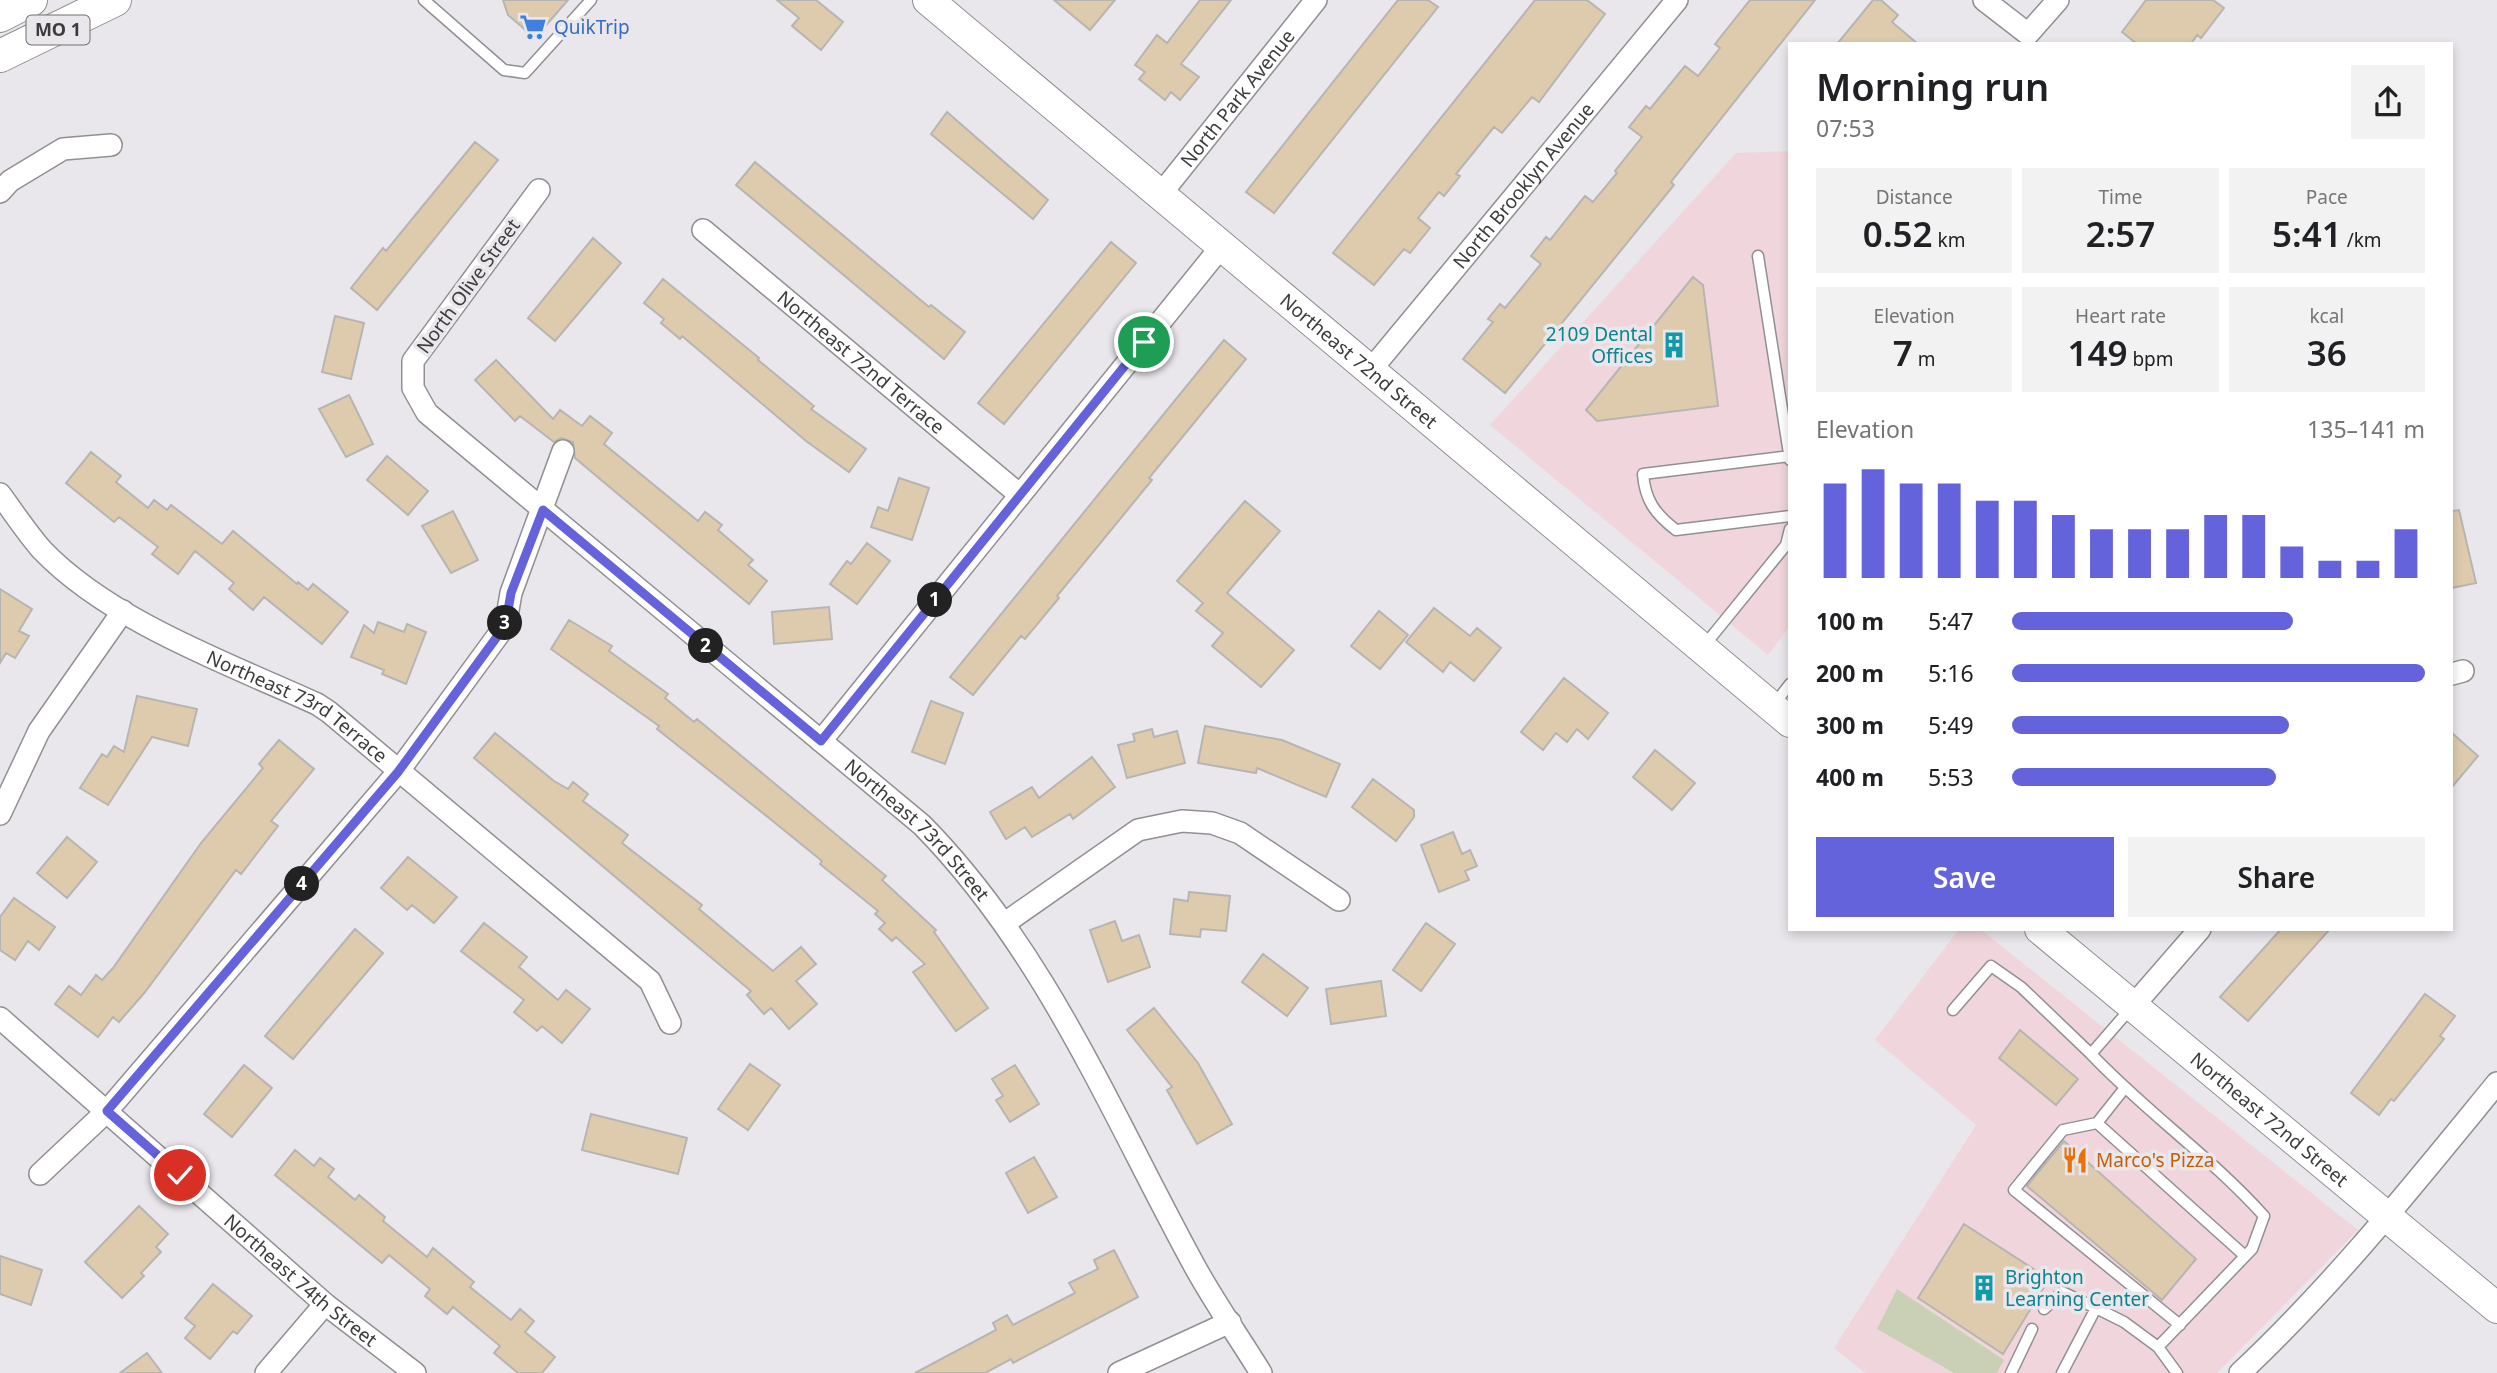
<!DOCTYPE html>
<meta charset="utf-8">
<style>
body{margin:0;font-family:"Noto Sans",sans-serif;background:#f2f2f2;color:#202124;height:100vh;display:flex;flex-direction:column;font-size:26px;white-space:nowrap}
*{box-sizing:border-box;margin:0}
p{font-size:23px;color:#757577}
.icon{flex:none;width:38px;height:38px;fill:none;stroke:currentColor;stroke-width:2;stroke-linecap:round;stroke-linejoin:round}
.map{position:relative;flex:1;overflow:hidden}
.side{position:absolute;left:1788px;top:42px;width:665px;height:889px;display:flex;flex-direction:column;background:#fff;border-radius:0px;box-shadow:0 4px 10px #0003}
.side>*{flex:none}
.pin{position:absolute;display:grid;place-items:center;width:60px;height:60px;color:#fff;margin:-30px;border:4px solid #fff;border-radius:50%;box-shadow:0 2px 7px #0007}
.km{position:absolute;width:35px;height:35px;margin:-18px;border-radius:50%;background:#222;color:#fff;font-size:19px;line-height:35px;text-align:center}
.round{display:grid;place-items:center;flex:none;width:74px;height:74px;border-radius:0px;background:#f2f2f2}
.headline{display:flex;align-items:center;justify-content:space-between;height:119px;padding:0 28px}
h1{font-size:38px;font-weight:600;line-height:52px}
.metrics{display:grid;grid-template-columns:repeat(3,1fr);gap:10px;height:119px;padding:7px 28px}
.metrics div{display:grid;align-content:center;border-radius:0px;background:#f2f2f2;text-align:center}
.metrics b{font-size:35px;font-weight:600}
.metrics small{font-size:19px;font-weight:400}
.metrics p{font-size:19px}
.chart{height:196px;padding:14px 28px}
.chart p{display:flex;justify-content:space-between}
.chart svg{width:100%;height:126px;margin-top:7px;stroke:#6563dc;stroke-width:6}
.primary-button{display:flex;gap:14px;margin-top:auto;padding:14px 28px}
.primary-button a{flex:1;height:80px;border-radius:0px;background:#6563dc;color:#fff;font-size:28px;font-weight:600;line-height:80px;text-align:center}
.primary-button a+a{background:#f2f2f2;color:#202124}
ul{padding:0 28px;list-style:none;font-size:23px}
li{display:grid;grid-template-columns:112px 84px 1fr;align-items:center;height:52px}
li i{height:18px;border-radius:9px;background:#6563dc}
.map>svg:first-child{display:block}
.commercial{fill:#f0d6dc}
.green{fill:#c9d0b5}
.building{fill:#decbae;stroke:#b7b5b1;stroke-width:2}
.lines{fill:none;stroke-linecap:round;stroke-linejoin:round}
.lane-casing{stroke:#918f93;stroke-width:13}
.street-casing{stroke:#918f93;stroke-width:24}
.secondary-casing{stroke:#918f93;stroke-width:32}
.primary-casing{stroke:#918f93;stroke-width:34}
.lane{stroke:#fff;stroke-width:10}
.street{stroke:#fff;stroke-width:21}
.secondary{stroke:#fff;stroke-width:30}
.primary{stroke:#fff;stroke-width:32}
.route-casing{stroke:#fff;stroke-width:14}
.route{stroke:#6563dc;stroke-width:9}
.labels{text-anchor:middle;stroke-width:7;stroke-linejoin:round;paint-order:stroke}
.shield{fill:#e9e7eb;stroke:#716f71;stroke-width:2}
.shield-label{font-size:18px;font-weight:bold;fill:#3d3c3d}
.shop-label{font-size:19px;fill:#366cbe;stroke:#e9e7eb;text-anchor:start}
.street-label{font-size:19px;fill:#3d3c3d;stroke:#e9e7eb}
.culture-label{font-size:19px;fill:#0d838f;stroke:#e9e7eb;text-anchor:end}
.food-label{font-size:19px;fill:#c56008;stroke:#e9e7eb;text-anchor:start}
</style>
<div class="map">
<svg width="2497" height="1373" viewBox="0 0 2497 1373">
<rect width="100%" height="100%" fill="#e9e7eb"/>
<path class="commercial" d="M1790 151V626L1768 655 1490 425 1736 153Z
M1959 929H1980L2358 1230 2217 1373H1865L1834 1348 1976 1125 1875 1040Z"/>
<path class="green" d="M1897 1289 2004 1360 1997 1373H1954L1877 1329Z"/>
<path class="building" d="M503 0H568L535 38 508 15Z
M777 0H816L843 22 821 50 792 26 799 18Z
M1054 0H1115L1090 30Z
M1200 0H1231L1181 64 1199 77 1180 100 1171 92 1165 100 1139 79 1145 72 1135 65 1157 35 1167 43Z
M1398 0H1428L1438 7 1274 213 1246 192Z
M1535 0H1587L1605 14 1539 102 1532 97 1502 133 1494 127 1456 174 1460 176 1444 196 1439 192 1418 218 1430 228 1410 253 1404 249 1374 285 1333 253Z
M1750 0H1815L1671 182 1674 185 1505 393 1463 359 1493 322 1488 319 1500 304 1505 308 1541 264 1531 256 1546 237 1550 240 1585 196 1593 202 1617 173 1615 171 1642 137 1629 127 1646 106 1650 109 1685 66 1698 76 1720 48 1715 44Z
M1873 0H1881L1898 15 1892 22 1918 44H1837Z
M2146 0H2213L2224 8 2201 38 2197 35 2191 44H2137L2122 32Z
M947 112 1048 200 1033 219 931 134Z
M475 142 498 160 377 310 351 288 383 248 386 251Z
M755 162 929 307 931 305 965 332 944 359 736 185Z
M593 238 621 263 555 341 528 318Z
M1111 242 1136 263 1004 424 978 403Z
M1693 277 1703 285 1718 406 1597 421 1586 410Z
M663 279 759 358 758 360 814 406 811 409 866 449 849 472 806 441 682 336 680 339 661 323 664 319 644 303Z
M335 316 364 323 351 379 322 372Z
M1224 340 1246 359 1149 478 1152 480 1057 596 1059 598 1025 639 1021 636 973 695 950 677Z
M496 360 553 419 560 410 582 426 590 416 612 433 604 444 698 521 705 512 722 525 718 530 753 560 748 565 767 581 749 604 575 458 573 442 561 438 554 442 520 416 515 421 475 380Z
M349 395 373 444 346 457 319 409Z
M91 452 121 476 116 482 148 508 154 500 167 510 171 505 222 544 233 531 297 584 298 582 308 590 313 584 348 612 322 644 264 597 253 610 229 589 234 583 195 551 178 574 152 554 158 547 119 517 114 522 66 483Z
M387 456 428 491 408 515 367 480Z
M899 478 929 488 912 540 871 527 878 507 888 511Z
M1245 501 1280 531 1227 593 1294 650 1261 687 1212 646 1223 633 1196 611 1203 603 1177 581Z
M2459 510 2476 583 2452 588V511Z
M453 511 478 560 451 573 422 526Z
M867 543 890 561 857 604 830 584 847 561 851 564Z
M0 589 32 609 19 631 29 636 15 658 6 653 0 663Z
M829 607 832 639 774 644 772 612Z
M1434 608 1470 636 1477 628 1501 648 1474 681 1450 662 1443 672 1406 642Z
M1379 611 1408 635 1380 669 1351 646Z
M569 620 612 646 609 651 668 694 665 698 694 722 697 719 886 876 882 880 936 930 934 932 988 1008 956 1031 913 972 925 964 896 937 892 941 879 929 885 923 875 914 878 911 820 864 822 861 769 818 657 729 659 726 551 649Z
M378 622 404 632 407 624 426 632 406 684 382 674 384 670 351 657 364 625 374 633Z
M1564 678 1608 713 1588 739 1577 729 1567 742 1556 733 1543 750 1521 732Z
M137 696 197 709 188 746 152 737 108 805 80 788 102 754 107 757 114 746 124 752Z
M931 701 963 713 945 764 912 752Z
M1205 726 1282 740 1340 764 1326 797 1257 768 1256 773 1198 763Z
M1152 729 1154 737 1177 731 1185 763 1127 778 1118 745 1135 741 1133 734Z
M495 733 554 781 568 789 573 782 588 794 583 801 628 835 622 843 702 905 699 909 773 971 801 947 816 964 796 981 817 1004 789 1029 771 1008 764 1014 747 995 751 991 474 758Z
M2452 733 2478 756 2452 787Z
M279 740 314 769 271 821 278 826 241 874 236 870 145 992 119 1022 113 1017 98 1037 55 1004 69 986 81 995 96 975 102 980 113 968 201 843 263 768 259 764Z
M1655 750 1695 783 1672 810 1633 777Z
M1092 757 1115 787 1073 819 1070 814 1032 837 1025 827 1006 839 990 812 1032 787 1039 798Z
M1373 779 1414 810V817L1396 841 1352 807Z
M1453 832 1462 854 1470 850 1477 866 1465 871 1469 880 1439 892 1421 845Z
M67 837 97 862 67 898 37 873Z
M408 857 457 897 434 923 412 905 407 910 381 888Z
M1189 892 1230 896 1226 931 1201 929 1200 937 1170 934 1174 899 1188 901Z
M14 898 55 927 39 950 28 941 15 960 0 950V917Z
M1115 921 1122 941 1139 935 1150 967 1108 982 1090 930Z
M484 923 527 957 519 967 558 1000 566 990 590 1009 562 1043 542 1026 537 1031 514 1012 524 1000 461 951Z
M1426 923 1455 944 1421 991 1393 970Z
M355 929 383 953 293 1059 265 1036Z
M2281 929H2330L2248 1021 2220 997Z
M1263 954 1308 988 1287 1016 1242 982Z
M1381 981 1386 1016 1331 1024 1326 989Z
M2425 994 2455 1016 2440 1036 2444 1039 2394 1101 2391 1099 2379 1115 2351 1093Z
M1154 1008 1198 1063 1232 1124 1197 1144 1167 1090 1172 1087 1127 1030Z
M2020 1030 2078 1079 2056 1105 1999 1058Z
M750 1064 780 1085 748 1130 718 1109Z
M244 1065 272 1088 232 1137 204 1114Z
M1015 1065 1039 1104 1010 1122 996 1100 1003 1096 992 1079Z
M591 1114 687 1138 678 1174 582 1150Z
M2064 1141 2196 1259 2162 1300 2027 1186Z
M295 1150 314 1166 320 1158 334 1169 328 1177 355 1200 359 1195 385 1217 383 1221 427 1257 433 1248 474 1282 470 1287 511 1320 520 1309 534 1321 525 1332 555 1357 542 1373H518L494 1353 500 1346 453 1307 447 1314 425 1296 430 1289 389 1255 382 1263 275 1175Z
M1034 1157 1057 1197 1028 1213 1006 1173Z
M139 1206 168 1234 156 1247 161 1252 141 1273 144 1276 122 1298 85 1262Z
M1964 1224 2049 1279 2003 1354 1918 1298Z
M1114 1250 1138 1297 1013 1363 1011 1359 985 1373H915L996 1330 993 1323 1007 1315 1013 1325 1075 1293 1069 1283 1098 1269 1094 1260Z
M0 1256 42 1270 31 1305 0 1294Z
M213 1284 252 1316 237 1334 233 1331 210 1359 185 1338 195 1326 185 1318Z
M147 1353 162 1373H120Z"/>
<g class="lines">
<g class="lane-casing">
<path id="lane" d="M424 0 504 70 525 73 591 0
M1758 256 1790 460
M1790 456 1643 474C1645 500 1655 514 1676 530L1790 516
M1704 646 1786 545 1790 529
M1772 707 1790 684
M2131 1008 2091 1054C2146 1112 2211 1157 2264 1216L2252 1249 2158 1347 2177 1373
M1953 1010 1991 966 2021 987 2091 1054
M2097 1123 2124 1089
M2044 1309 2062 1292 2096 1308
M2180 1325 2014 1190 2063 1130 2097 1123 2245 1256
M2011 1373 2032 1329
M2062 1373 2096 1308 2124 1322 2158 1347"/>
</g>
<g class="street-casing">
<g id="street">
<path d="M1984 0 2028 34 2058 0"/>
<path id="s1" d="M539 190 413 361V388L427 413 922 825C1045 950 1111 1113 1194 1265 1214 1302 1239 1337 1261 1373"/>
<path d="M0 192 10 181 63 149 111 145"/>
<path id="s2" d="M1160 195 1316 0"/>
<path id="s3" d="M703 230 1020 495"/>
<path id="s4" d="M1369 372 1677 0"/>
<path id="s5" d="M0 494C14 513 27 533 42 550 110 621 229 664 317 704L329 712 650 981 670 1023"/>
<path d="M2452 674 2463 671"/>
<path d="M821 741 1221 247"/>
<path d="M0 814 39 731 123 611"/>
<path d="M1005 923 1138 830 1182 821 1212 823 1240 833 1339 900"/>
<path d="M2133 1006 2200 929"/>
<path id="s6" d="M0 1018 325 1304 415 1373"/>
<path d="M40 1174 107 1111 398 772 499 634 506 622 511 593 563 451"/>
<path d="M266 1373 325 1304"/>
<path d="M1119 1373 1230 1322"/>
<path d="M2240 1373C2335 1284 2415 1183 2497 1083"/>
</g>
</g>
<g class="secondary-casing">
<g id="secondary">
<path id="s7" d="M928 0 1790 722"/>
<path id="s8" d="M2040 929 2497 1308"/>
</g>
</g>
<g class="primary-casing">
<path id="primary" d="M0 16 31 0
M0 56 115 0"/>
</g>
<use href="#lane" class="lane"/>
<use href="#street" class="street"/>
<use href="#secondary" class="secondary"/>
<use href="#primary" class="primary"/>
</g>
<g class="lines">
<g class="route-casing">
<path id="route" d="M180 1175 107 1111 398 772 499 634 506 622 511 593 543 510 821 741 1144 342"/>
</g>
<use href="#route" class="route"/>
</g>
<defs>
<g id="supermarket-bare" transform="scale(2.1)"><path d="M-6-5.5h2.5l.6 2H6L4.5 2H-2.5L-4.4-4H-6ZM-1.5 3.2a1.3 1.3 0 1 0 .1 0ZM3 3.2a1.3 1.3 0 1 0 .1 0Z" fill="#3f7fe0" stroke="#e9e7eb" stroke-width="2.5" paint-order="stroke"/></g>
<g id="building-bare" transform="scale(2.1)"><path d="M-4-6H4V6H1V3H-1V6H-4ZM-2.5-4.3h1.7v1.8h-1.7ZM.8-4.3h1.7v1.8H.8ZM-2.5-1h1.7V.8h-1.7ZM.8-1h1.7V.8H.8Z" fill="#0f9aa8" stroke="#e9e7eb" stroke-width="2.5" paint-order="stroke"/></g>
<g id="restaurant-bare" transform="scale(2.1)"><path d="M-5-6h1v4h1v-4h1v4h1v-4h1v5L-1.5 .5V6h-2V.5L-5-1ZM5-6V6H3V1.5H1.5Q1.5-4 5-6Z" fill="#e8710a" stroke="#e9e7eb" stroke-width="2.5" paint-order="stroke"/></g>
</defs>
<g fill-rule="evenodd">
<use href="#supermarket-bare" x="533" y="27"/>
<use href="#building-bare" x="1674" y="345"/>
<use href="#restaurant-bare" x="2075" y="1160"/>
<use href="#building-bare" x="1984" y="1288"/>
</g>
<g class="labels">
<rect class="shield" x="26.5" y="15.5" width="63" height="29" rx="5"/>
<g class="shield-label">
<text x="58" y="36">MO 1</text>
</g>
<g class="shop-label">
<text x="554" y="34">QuikTrip</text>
</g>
<g class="street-label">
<text dy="7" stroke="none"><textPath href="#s2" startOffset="124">North Park Avenue</textPath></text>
<text dy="7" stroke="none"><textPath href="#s4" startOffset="242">North Brooklyn Avenue</textPath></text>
<text transform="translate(468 286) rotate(-54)" y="7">North Olive Street</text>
<text dy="7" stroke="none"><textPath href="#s7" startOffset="562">Northeast 72nd Street</textPath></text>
<text dy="7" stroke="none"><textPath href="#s3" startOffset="206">Northeast 72nd Terrace</textPath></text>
<text dy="7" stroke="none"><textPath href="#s5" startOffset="371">Northeast 73rd Terrace</textPath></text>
<text dy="7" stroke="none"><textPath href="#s1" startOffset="912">Northeast 73rd Street</textPath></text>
<text dy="7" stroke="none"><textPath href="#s8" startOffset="298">Northeast 72nd Street</textPath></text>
<text dy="7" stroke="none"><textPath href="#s6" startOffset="399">Northeast 74th Street</textPath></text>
</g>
<g class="culture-label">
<text x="1653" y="341">2109 Dental<tspan x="1653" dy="22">Offices</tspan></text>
<text x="2005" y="1284" text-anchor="start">Brighton<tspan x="2005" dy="22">Learning Center</tspan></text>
</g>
<g class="food-label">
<text x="2096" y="1167">Marco's Pizza</text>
</g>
</g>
</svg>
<div class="pin" style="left:1144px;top:342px;background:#1e9e55"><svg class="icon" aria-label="arrive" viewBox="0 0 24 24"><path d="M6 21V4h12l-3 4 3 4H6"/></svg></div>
<div class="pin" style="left:180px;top:1175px;background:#d93025"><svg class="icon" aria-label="check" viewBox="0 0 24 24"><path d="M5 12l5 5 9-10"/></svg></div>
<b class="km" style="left:935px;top:600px">1</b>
<b class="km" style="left:706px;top:646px">2</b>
<b class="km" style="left:505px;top:623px">3</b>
<b class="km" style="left:302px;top:884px">4</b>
<section class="side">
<div class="headline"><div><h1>Morning run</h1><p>07:53</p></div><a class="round"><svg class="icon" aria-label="share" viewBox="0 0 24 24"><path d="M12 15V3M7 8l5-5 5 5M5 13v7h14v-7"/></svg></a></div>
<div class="metrics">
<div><p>Distance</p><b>0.52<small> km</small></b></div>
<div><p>Time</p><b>2:57</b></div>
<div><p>Pace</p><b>5:41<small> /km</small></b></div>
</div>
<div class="metrics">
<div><p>Elevation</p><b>7<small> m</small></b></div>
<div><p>Heart rate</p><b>149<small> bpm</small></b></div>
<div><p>kcal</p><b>36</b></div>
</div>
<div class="chart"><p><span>Elevation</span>135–141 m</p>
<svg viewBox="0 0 160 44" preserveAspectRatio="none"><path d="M5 44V11M15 44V6M25 44V11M35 44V11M45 44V17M55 44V17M65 44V22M75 44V27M85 44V27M95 44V27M105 44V22M115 44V22M125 44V33M135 44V38M145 44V38M155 44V27"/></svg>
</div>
<ul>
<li><b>100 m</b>5:47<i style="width:68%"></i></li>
<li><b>200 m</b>5:16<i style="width:100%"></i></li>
<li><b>300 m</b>5:49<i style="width:67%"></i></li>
<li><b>400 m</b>5:53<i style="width:64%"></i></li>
</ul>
<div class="primary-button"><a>Save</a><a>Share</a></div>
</section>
</div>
